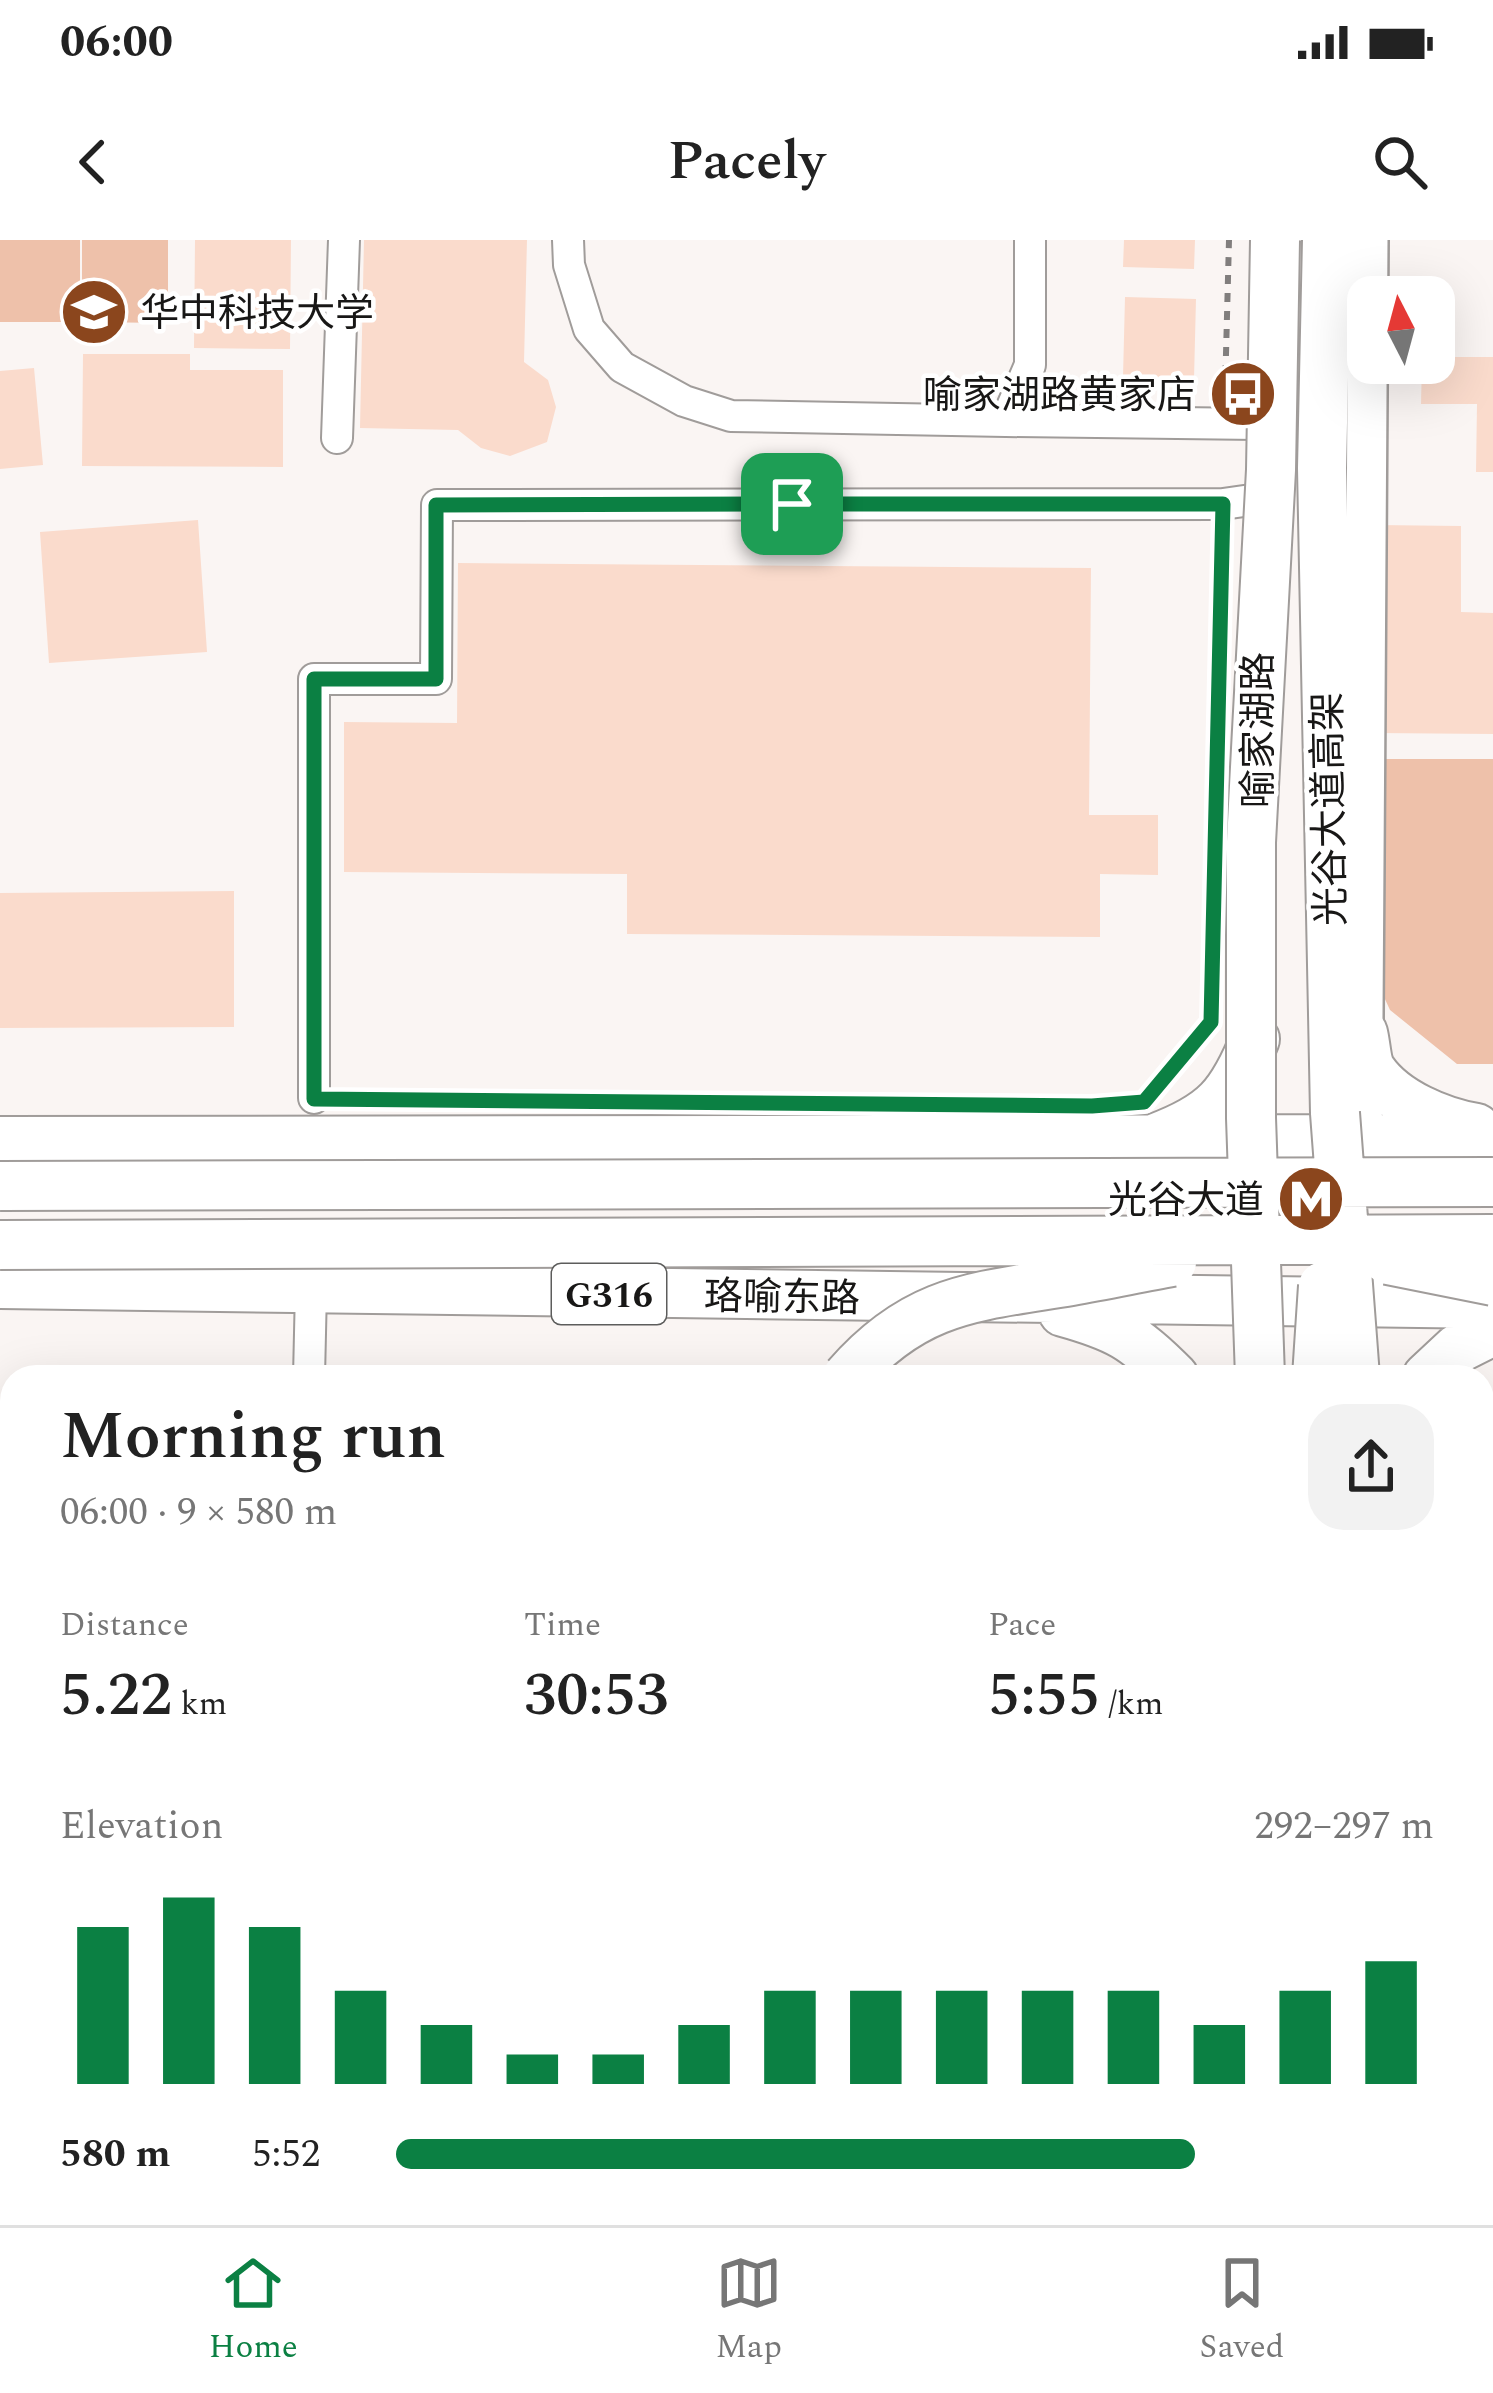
<!DOCTYPE html>
<meta charset="utf-8">
<style>
body{margin:0;font-family:Spectral,"Noto Sans SC",serif;background:#f2f2f2;color:#222;height:100vh;display:flex;flex-direction:column;font-size:45px;white-space:nowrap}
*{box-sizing:border-box;margin:0}
p{font-size:39px;color:#767676}
.icon{flex:none;width:66px;height:66px;fill:none;stroke:currentColor;stroke-width:2;stroke-linecap:round;stroke-linejoin:round}
.map{position:relative;flex:1;overflow:hidden}
.details{position:absolute;left:0px;top:1125px;width:1494px;height:861px;display:flex;flex-direction:column;background:#fff;border-radius:36px 36px 0 0;box-shadow:0 12px 48px #0002}
.details>*{flex:none}
.needle{width:78px;rotate:354deg}
.controls{position:absolute;left:1347px;top:36px;display:grid;gap:24px}
.controls a{display:grid;place-items:center;width:108px;height:108px;border-radius:24px;background:#fff;box-shadow:0 12px 48px #0002;font-size:60px}
.pin{position:absolute;display:grid;place-items:center;width:102px;height:102px;color:#fff;margin:-51px;border-radius:24px;box-shadow:0 6px 18px #0006}
.round{display:grid;place-items:center;flex:none;width:126px;height:126px;border-radius:36px;background:#f2f2f2}
.head{display:flex;align-items:center;justify-content:space-between;height:204px;padding:0 60px}
h1{font-size:66px;font-weight:600;line-height:90px}
.stats{display:grid;grid-template-columns:repeat(3,1fr);gap:18px;height:204px;padding:12px 60px}
.stats div{display:grid;align-content:center}
.stats b{font-size:60px;font-weight:600}
.stats small{font-size:33px;font-weight:400}
.stats p{font-size:33px}
.chart{height:336px;padding:24px 60px}
.chart p{display:flex;justify-content:space-between}
.chart svg{width:100%;height:216px;margin-top:12px;stroke:#0b8043;stroke-width:6}
ul{padding:0 60px;list-style:none;font-size:39px}
li{display:grid;grid-template-columns:192px 144px 1fr;align-items:center;height:90px}
li i{height:30px;border-radius:15px;background:#0b8043}
.status{display:flex;justify-content:space-between;align-items:center;height:84px;padding:0 60px;background:#fff;direction:ltr}
.status svg{height:33px;fill:currentColor}
header{display:flex;justify-content:space-between;align-items:center;height:156px;padding:0 60px;background:#fff;font-size:54px;font-weight:600}
.tab-bar{display:flex;justify-content:space-around;align-items:center;height:168px;border-top:3px solid #e0e0e0;background:#fff;font-size:33px;color:#767676}
.tab-bar a{display:grid;justify-items:center;gap:6px}
.tab-bar .active{color:#0b8043}
.map>svg:first-child{display:block}
.green{fill:#eec1aa}
.building{fill:#fadbcc}
.lines{fill:none;stroke-linecap:round;stroke-linejoin:round}
.minor-casing{stroke:#a09c9a;stroke-width:34}
.secondary-casing{stroke:#a09c9a;stroke-width:44}
.primary-casing{stroke:#a09c9a;stroke-width:50}
.trunk-casing{stroke:#a09c9a;stroke-width:52}
.path{stroke:#817e7d;stroke-width:6;stroke-dasharray:9 9;stroke-linecap:butt}
.minor{stroke:#fff;stroke-width:30}
.secondary{stroke:#fff;stroke-width:39}
.primary{stroke:#fff;stroke-width:45}
.trunk{stroke:#fff;stroke-width:48}
.trunk-bridge-casing{stroke:#a09c9a;stroke-width:52;stroke-linecap:butt}
.trunk-bridge{stroke:#fff;stroke-width:48}
.route-casing{stroke:#fff;stroke-width:24}
.route{stroke:#0b8043;stroke-width:15}
.labels{text-anchor:middle;stroke-width:9;stroke-linejoin:round;paint-order:stroke}
.shield{fill:#fff;stroke:#5d5d5c;stroke-width:3}
.shield-label{font-size:36px;font-weight:bold;fill:#181716}
.poi-label{font-size:39px;fill:#181716;stroke:#fff;text-anchor:end}
.street-label{font-size:39px;fill:#181716;stroke:#fff}
</style>
<div class="status"><b>06:00</b><svg viewBox="0 0 49 12"><path d="M0 12V9h3v3zM5 12V6h3v6zM10 12V3h3v9zM15 12V0h3v12zM26 1h20v11H26zM47 4h2v5h-2z"/></svg></div>
<header><svg class="icon" aria-label="back" viewBox="0 0 24 24"><path d="M15 5l-7 7 7 7"/></svg>Pacely<svg class="icon" aria-label="search" viewBox="0 0 24 24"><circle cx="10" cy="10" r="6"/><path d="M15 15l6 6"/></svg></header>
<div class="map">
<svg width="1493" height="1985" viewBox="0 0 1493 1985">
<rect width="100%" height="100%" fill="#faf5f3"/>
<path class="green" d="M0 0H80V82H0Z
M82 0H168V83L82 82Z
M1362 519H1493V824H1457L1390 770 1361 707Z
M1493 1261V1446L1482 1442V1271Z"/>
<path class="building" d="M195 0H291L290 109 194 108Z
M364 0H527L524 122 548 140 556 167 547 202 510 216 481 208 458 190 360 188Z
M1124 0H1195L1194 29 1123 27Z
M1125 57 1196 59 1194 139 1123 137Z
M83 114H190V130H283V227L82 226Z
M1434 117H1493V232H1476L1477 164H1421L1422 123H1434Z
M34 128 43 225 0 229V131Z
M198 280 207 412 49 423 40 292Z
M1377 285 1461 286V372L1493 373V494L1375 493Z
M458 323 1091 328 1089 575H1158V635L1100 634V697L627 694V634L344 632V482L457 483Z
M234 651V787L0 788V653Z
M0 1185H12V1242H0Z
M0 1419H12V1466H0Z
M0 1575H12V1629H0Z
M1493 1599V1765L1482 1758V1601Z
M0 1736H12V1799H0Z
M0 1909H12V1961H0Z"/>
<g class="lines">
<g class="minor-casing">
<path id="minor" d="M568 0 569 25 589 89 622 127 684 161 731 176 1006 181 1030 125V0
M1006 181 1258 184
M337 198 344 0
M314 858V439H436L437 265 1223 264 1258 259
M309 1137 311 1049
M0 1303H12
M0 1514H12
M0 1657H12
M228 1985V1974"/>
</g>
<g class="secondary-casing">
<path id="secondary" d="M1362 928 1368 0"/>
</g>
<g class="primary-casing">
<path id="primary" d="M1360 1985V1974"/>
</g>
<g class="trunk-casing">
<path id="trunk" d="M1327 0 1322 228 1335 873
M1363 793C1366 804 1366 822 1372 831 1394 863 1441 882 1476 888
M1156 898C1215 876 1232 856 1255 799
M0 901 1493 899
M0 1044 1493 1064
M1063 1072C1117 1087 1135 1097 1174 1137
M1427 1137 1457 1109 1493 1091
M1482 1434 1493 1440
M1207 1985V1974
M1256 1985V1974
M1314 1985V1974"/>
</g>
<path class="path" d="M1225 152 1229 0
M1221 338 1222 292
M1149 856 1210 783
M0 1708 12 1706
M0 1863 12 1864"/>
<use href="#minor" class="minor"/>
<use href="#secondary" class="secondary"/>
<use href="#primary" class="primary"/>
<use href="#trunk" class="trunk"/>
<g class="trunk-bridge-casing">
<path id="trunk-bridge" d="M1335 873 1355 1137
M0 946 1493 942
M0 1005 1493 999
M1388 1020 1493 1041
M847 1137C916 1058 975 1057 1071 1041 1105 1035 1139 1028 1172 1022
M1260 1137 1251 878V602L1271 230 1275 0
M1317 1137 1323 1046"/>
</g>
<use href="#trunk-bridge" class="trunk-bridge"/>
</g>
<g class="lines">
<g class="route-casing">
<path id="route" d="M792 264H1223L1211 782 1144 862 1092 866 314 859V439H436V265Z"/>
</g>
<use href="#route" class="route"/>
</g>
<defs>
<g id="university-disc" transform="scale(3.45)"><circle r="9.5" fill="#8b461d" stroke="#fff"/><path d="M0-5L7-2L0 1L-7-2ZM-4 1L0 2.5L4 1V4Q0 6-4 4Z" fill="#fff"/></g>
<g id="bus-disc" transform="scale(3.45)"><circle r="9.5" fill="#8b461d" stroke="#fff"/><path d="M-5-6H5V4H4V6H2V4H-2V6H-4V4H-5ZM-3.5-4V0h7V-4ZM-3.5 1.2v1.5H-2V1.2ZM2 1.2v1.5H3.5V1.2Z" fill="#fff"/></g>
<g id="metro-disc" transform="scale(3.45)"><circle r="9.5" fill="#8b461d" stroke="#fff"/><path d="M-5.5 5V-5H-3L0 0L3-5H5.5V5H3V-.5L0 4L-3-.5V5Z" fill="#fff"/></g>
</defs>
<g fill-rule="evenodd">
<use href="#university-disc" x="94" y="72"/>
<use href="#bus-disc" x="1243" y="154"/>
<use href="#metro-disc" x="1311" y="959"/>
</g>
<g class="labels">
<rect class="shield" x="552" y="1024" width="114" height="60" rx="9"/>
<g class="shield-label">
<text x="609" y="1067">G316</text>
</g>
<g class="poi-label">
<text x="140" y="86" text-anchor="start">华中科技大学</text>
<text x="1196" y="168">喻家湖路黄家店</text>
<text x="1264" y="973">光谷大道</text>
</g>
<g class="street-label">
<text transform="translate(1257 490) rotate(-90)" y="14">喻家湖路</text>
<text transform="translate(1328 569) rotate(-91)" y="14">光谷大道高架</text>
<text transform="translate(782 1056) rotate(1)" y="14">珞喻东路</text>
</g>
</g>
</svg>
<div class="controls">
<a><svg class="needle" viewBox="-14 -14 28 28"><path d="M0-13l5 13h-10z" fill="#e53935"/><path d="M0 13l5-13h-10z" fill="#767676"/></svg></a>
</div>
<div class="pin" style="left:792px;top:264px;background:#1e9e55"><svg class="icon" aria-label="arrive" viewBox="0 0 24 24"><path d="M6 21V4h12l-3 4 3 4H6"/></svg></div>
<section class="details">
<div class="head"><div><h1>Morning run</h1><p>06:00 · 9 × 580 m</p></div><a class="round"><svg class="icon" aria-label="share" viewBox="0 0 24 24"><path d="M12 15V3M7 8l5-5 5 5M5 13v7h14v-7"/></svg></a></div>
<div class="stats">
<div><p>Distance</p><b>5.22<small> km</small></b></div>
<div><p>Time</p><b>30:53</b></div>
<div><p>Pace</p><b>5:55<small> /km</small></b></div>
</div>
<div class="chart"><p><span>Elevation</span>292–297 m</p>
<svg viewBox="0 0 160 44" preserveAspectRatio="none"><path d="M5 44V12M15 44V6M25 44V12M35 44V25M45 44V32M55 44V38M65 44V38M75 44V32M85 44V25M95 44V25M105 44V25M115 44V25M125 44V25M135 44V32M145 44V25M155 44V19"/></svg>
</div>
<ul>
<li><b>580 m</b>5:52<i style="width:77%"></i></li>
</ul>
</section>
</div>
<nav class="tab-bar">
<a class="active"><svg class="icon" aria-label="home" viewBox="0 0 24 24"><path d="M3 11l9-7 9 7M6 9v11h12V9"/></svg>Home</a>
<a><svg class="icon" aria-label="map" viewBox="0 0 24 24"><path d="M3 6l6-2 6 2 6-2v14l-6 2-6-2-6 2zM9 4v14M15 6v14"/></svg>Map</a>
<a><svg class="icon" aria-label="saved" viewBox="0 0 24 24"><path d="M7 4h10v16l-5-4-5 4z"/></svg>Saved</a>
</nav>
